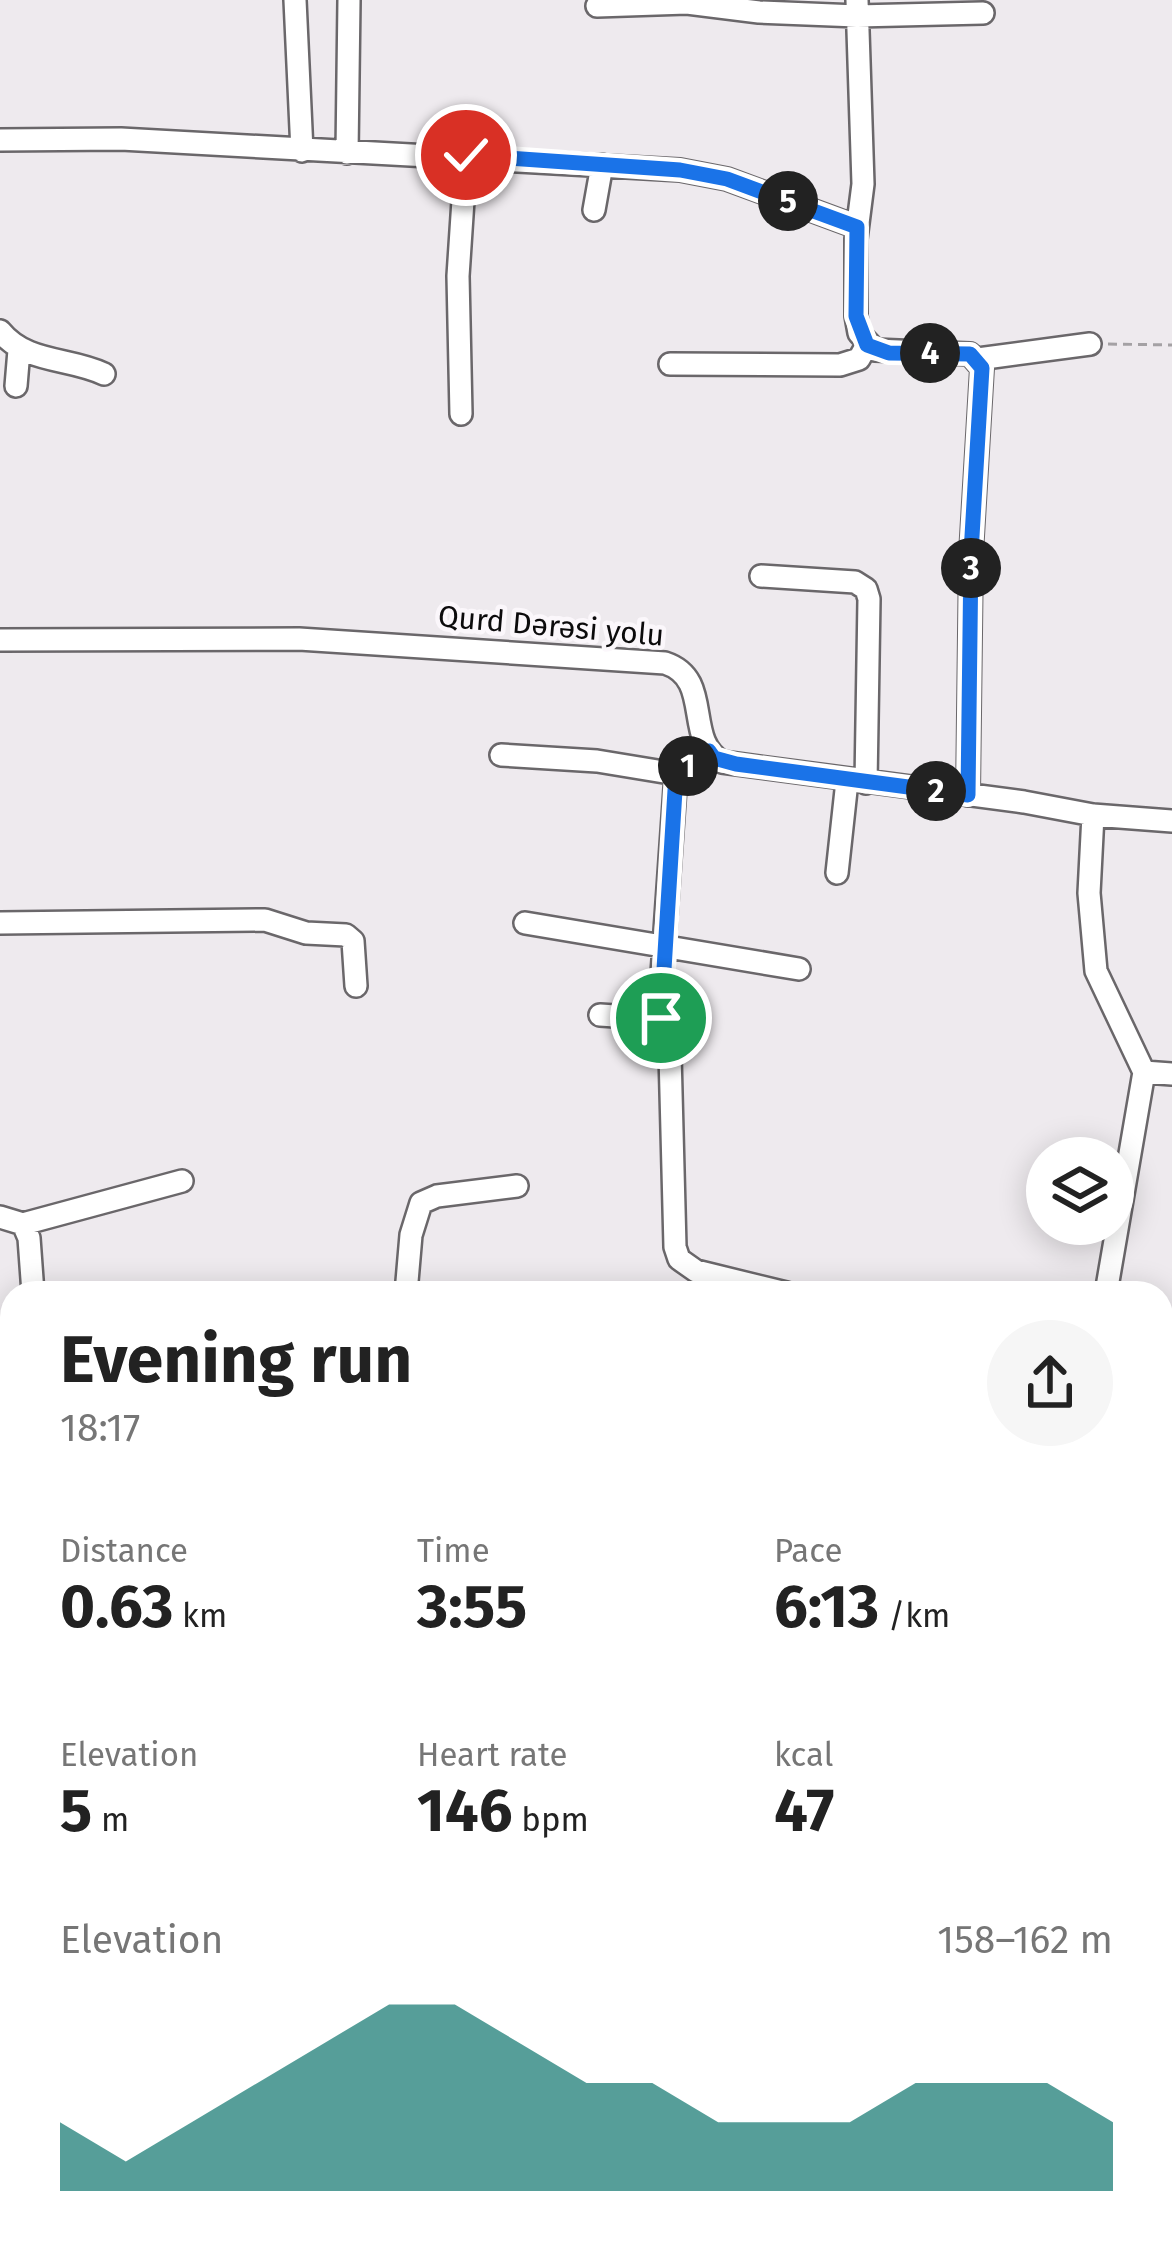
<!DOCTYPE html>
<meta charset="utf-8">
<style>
body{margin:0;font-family:"Fira Sans",sans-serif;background:#f6f6f6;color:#222;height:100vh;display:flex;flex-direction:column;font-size:45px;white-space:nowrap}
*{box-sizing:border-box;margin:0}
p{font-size:39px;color:#767676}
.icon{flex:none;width:66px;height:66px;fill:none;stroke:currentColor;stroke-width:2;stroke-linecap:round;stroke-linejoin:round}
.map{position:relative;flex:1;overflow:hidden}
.sheet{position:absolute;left:0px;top:1281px;width:1173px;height:975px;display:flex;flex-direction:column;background:#fff;border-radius:36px 36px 0 0;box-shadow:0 6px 30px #0003}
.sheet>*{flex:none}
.fabs{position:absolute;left:1026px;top:1137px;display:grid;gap:24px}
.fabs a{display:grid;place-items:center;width:108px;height:108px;border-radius:50%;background:#fff;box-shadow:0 6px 30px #0003;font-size:60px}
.pin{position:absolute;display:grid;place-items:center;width:102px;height:102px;color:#fff;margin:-51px;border:6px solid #fff;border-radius:50%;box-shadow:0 3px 12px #0007}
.km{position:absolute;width:60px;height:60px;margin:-30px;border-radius:50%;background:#222;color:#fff;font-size:33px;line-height:60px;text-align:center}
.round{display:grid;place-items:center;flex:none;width:126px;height:126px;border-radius:63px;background:#f6f6f6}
.summary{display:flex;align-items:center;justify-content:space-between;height:204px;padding:0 60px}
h1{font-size:66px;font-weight:700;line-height:90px}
.stats{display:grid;grid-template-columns:repeat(3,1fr);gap:18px;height:204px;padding:12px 60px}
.stats div{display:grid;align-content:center}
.stats b{font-size:60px;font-weight:700}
.stats small{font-size:33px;font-weight:400}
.stats p{font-size:33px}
.chart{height:336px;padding:24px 60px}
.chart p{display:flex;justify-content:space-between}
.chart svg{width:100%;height:216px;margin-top:12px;fill:#0f766e;opacity:.7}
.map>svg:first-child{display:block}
.water{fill:#3db7dd}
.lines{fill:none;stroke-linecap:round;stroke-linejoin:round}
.minor-casing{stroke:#6a676a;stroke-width:26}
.path{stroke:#a4a1a4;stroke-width:3;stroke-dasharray:9 6;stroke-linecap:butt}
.minor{stroke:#fff;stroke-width:21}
.route-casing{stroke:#fff;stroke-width:24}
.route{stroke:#1a73e8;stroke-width:15}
.labels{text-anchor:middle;stroke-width:9;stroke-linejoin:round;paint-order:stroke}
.street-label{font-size:30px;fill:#0c0b0c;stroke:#fbf7fb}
</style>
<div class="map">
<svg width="1172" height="2254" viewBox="0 0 1172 2254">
<rect width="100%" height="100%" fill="#eeeaee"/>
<path class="water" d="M1172 2029V2254H751L754 2244H1161V2031Z"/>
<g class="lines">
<g class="minor-casing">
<path id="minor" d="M295 0 302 151
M857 0 863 184 856 239V316L859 333 875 350 970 354 982 368 971 553 968 795
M597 6 687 3 759 12 857 16 983 13
M0 140 121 139 680 170 727 179 857 227
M347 153 349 0
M594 210 602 165
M0 331C27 364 68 357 104 374
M978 359 1090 344
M670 364 840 365 859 359 867 345
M16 386 19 350
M461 414 458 276 466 155
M761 576 855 582 866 589 869 599 866 783
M0 640 299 639 665 663C714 679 683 739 722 762L1024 802 1093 815 1172 821
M709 751 676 774 660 1002 670 1054 675 1247 679 1259 696 1271 786 1293
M501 755 597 761 676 774
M1093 815 1089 893 1096 971 1144 1072 1106 1293
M837 873 847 781
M0 923 265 920 306 933 346 935 353 941 356 986
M525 923 799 969
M600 1015 661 1019
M1144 1072 1172 1074
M0 1217 23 1224 29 1238 33 1293
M23 1224 182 1181
M406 1293 411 1235 421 1203 437 1196 517 1186
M0 1471H12
M1161 1762 1172 1757
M0 1829 12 1828
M1161 1999 1172 1998
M104 2254 108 2244"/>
</g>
<path class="path" d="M1108 344 1172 345"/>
<use href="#minor" class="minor"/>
</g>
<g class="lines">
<g class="route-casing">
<path id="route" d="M466 155 680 170 727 179 857 227 856 316 867 345 889 353 970 354 982 368 971 553 968 795 736 764 714 758 709 751 676 774 661 1018"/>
</g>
<use href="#route" class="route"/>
</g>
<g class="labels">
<g class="street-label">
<text transform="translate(551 626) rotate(5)" y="10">Qurd Dərəsi yolu</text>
</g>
</g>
</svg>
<div class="fabs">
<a><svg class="icon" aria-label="layers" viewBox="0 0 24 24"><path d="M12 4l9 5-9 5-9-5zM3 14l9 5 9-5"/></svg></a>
</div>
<div class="pin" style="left:661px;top:1018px;background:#1e9e55"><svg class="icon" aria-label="arrive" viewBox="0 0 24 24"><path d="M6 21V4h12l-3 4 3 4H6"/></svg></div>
<div class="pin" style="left:466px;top:155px;background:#d93025"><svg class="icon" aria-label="check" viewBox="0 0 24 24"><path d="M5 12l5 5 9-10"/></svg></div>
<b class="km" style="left:688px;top:766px">1</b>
<b class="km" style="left:936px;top:791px">2</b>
<b class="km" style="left:971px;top:568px">3</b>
<b class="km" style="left:930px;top:353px">4</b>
<b class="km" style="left:788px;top:201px">5</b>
<section class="sheet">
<div class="summary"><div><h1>Evening run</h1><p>18:17</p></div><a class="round"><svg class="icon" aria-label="share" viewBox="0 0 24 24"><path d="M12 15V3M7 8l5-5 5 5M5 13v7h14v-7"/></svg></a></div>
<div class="stats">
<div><p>Distance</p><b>0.63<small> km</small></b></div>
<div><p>Time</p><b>3:55</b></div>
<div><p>Pace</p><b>6:13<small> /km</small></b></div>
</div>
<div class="stats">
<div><p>Elevation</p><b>5<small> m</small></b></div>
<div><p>Heart rate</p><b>146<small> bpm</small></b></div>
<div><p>kcal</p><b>47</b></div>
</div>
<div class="chart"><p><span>Elevation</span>158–162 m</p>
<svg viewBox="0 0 160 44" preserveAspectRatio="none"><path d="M0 44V30L10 38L20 30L30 22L40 14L50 6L60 6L70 14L80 22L90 22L100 30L110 30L120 30L130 22L140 22L150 22L160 30V44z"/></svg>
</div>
</section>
</div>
